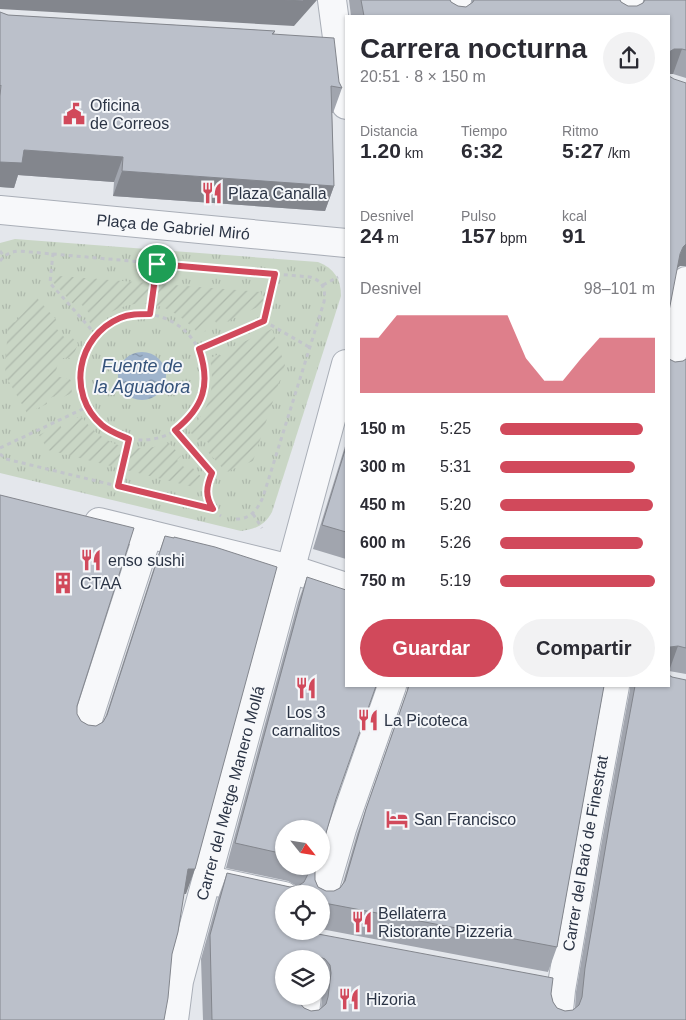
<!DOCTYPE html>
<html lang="es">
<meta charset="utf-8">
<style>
body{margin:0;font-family:Arial,sans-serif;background:#f2f2f3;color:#2b2b33;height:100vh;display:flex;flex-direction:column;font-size:19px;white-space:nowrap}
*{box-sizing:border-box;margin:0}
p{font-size:16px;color:#7c7c81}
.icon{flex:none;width:28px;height:28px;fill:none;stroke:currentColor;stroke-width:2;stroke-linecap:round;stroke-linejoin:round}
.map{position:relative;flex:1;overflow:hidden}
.panel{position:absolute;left:345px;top:15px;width:325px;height:672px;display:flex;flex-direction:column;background:#fff;border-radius:0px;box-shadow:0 1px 4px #0004}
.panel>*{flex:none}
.needle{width:32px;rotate:120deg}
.tools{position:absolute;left:275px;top:820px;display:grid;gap:10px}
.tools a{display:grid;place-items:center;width:55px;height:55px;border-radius:50%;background:#fff;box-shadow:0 1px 4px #0004;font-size:25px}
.pin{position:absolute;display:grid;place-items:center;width:42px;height:42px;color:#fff;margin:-21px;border:2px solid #fff;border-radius:50%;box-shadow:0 1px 5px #0007}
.round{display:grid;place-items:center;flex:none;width:52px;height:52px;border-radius:26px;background:#f2f2f3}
.head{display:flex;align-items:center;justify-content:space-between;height:85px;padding:0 15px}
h1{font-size:28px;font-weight:800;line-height:38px}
.stats{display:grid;grid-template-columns:repeat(3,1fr);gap:8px;height:85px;padding:5px 15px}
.stats div{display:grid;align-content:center}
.stats b{font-size:21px;font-weight:800}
.stats small{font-size:14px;font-weight:400}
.stats p{font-size:14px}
.chart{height:140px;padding:10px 15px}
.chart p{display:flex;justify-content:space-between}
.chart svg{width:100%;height:90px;margin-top:5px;fill:#d1495b;opacity:.7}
.primary-button{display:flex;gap:10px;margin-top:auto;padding:10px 15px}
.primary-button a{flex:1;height:58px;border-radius:30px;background:#d1495b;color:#fff;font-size:20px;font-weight:800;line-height:58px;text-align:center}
.primary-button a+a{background:#f2f2f3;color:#2b2b33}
ul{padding:0 15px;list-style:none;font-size:16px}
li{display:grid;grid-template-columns:80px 60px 1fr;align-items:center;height:38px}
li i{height:12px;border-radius:6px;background:#d1495b}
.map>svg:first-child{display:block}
.park{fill:url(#park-tufts)}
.garden{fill:url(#garden-furrows)}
.water{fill:url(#water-ripples)}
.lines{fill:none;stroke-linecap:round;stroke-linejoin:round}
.pedestrian-casing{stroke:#a9aeb7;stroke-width:30}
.minor-casing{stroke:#a9aeb7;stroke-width:30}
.path{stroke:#c2c5cb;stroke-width:3;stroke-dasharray:4 4;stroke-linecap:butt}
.pedestrian{stroke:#f7f8fa;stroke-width:28}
.minor{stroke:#f7f8fa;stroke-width:28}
.wall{fill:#a1a5ae;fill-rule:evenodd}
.shaded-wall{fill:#83868d}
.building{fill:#bbc0ca;stroke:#83868d;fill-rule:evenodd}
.route-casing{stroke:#fff;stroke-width:10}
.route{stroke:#d1495b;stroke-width:6}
.labels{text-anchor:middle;stroke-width:4;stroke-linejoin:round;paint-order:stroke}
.poi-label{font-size:16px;fill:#2b3445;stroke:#f4f6f9;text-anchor:start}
.street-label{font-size:16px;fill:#2b3445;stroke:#f4f6f9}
.water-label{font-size:18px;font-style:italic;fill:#34527a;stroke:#f4f6f9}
</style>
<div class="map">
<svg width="686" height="1020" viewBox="0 0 686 1020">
<defs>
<pattern id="park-tufts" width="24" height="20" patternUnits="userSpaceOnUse" patternTransform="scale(1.25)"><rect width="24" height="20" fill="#c9d6c5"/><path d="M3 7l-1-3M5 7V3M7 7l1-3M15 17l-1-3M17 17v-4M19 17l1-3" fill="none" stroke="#adb8ab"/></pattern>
<pattern id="garden-furrows" width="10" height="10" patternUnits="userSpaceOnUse" patternTransform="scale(1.25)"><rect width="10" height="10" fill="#c9d6c5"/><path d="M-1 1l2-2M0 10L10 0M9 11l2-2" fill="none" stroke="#adb8ab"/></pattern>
<pattern id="water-ripples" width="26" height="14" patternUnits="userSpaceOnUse" patternTransform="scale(1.25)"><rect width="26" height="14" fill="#9fb4cc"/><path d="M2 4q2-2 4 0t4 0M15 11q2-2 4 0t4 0" fill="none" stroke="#8293a7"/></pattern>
</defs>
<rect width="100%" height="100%" fill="#e4e7ec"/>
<path class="park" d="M15 239 318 262C334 268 341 279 341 296L272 512C265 525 256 529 241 531L0 473V243Z"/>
<path class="garden" d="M59 276 261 292 264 304 218 326 215 321 204 326 206 331 199 334C166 297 130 293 92 325L86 318 90 314 81 304 77 308 53 282Z
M37 298 60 324 56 328 65 338 70 335 78 344 72 358H59L55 376 70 379 72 393 61 398 59 394 46 400 47 404 27 413 5 375 8 323 15 322Z
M272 329 285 365 253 461 226 472 207 451 211 446 203 437 198 440 189 431C211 408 215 388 210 358L219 354 221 357 230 353 228 349Z
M81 416C104 447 133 455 169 443L181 456 177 460 186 469 190 465 205 481 193 487 48 450 39 435 60 425 62 429 74 424 72 420Z"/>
<path class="water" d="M118 376a24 24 0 1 1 48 0a24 24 0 1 1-48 0Z"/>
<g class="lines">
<g class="pedestrian-casing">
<path id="pedestrian" d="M624 16 629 0
M208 880 284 896
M321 901 342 829 392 686
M304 1020 307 996"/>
</g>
<g class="minor-casing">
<g id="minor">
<path d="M332 0 346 105"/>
<path d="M453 16 457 0"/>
<path id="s1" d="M0 210 346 243"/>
<path d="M669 371 686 281"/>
<path d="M99 522 291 569 346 587"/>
<path d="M83 735 148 534"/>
<path id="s2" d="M174 1020 179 981 346 364"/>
<path id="s3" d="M558 1020 561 990 586 843 615 686"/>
</g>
</g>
<path class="path" d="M0 251 4 256
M53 253 50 283 96 335
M0 261C6 254 10 252 19 251L310 277C323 281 326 289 324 302L263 497C258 509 250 520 235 519
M275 274 264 321 309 347
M323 285 338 277
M150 314 157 263
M79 377a63 63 0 1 1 126 0a63 63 0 1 1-126 0Z
M199 349 264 321
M175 430 212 473C204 490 205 505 221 516
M0 448 87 407
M0 454 6 459 212 509
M117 487 129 439
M253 514 262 528"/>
<use href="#pedestrian" class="pedestrian"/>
<use href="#minor" class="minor"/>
</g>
<path class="wall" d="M349 0H450L451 2 458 6 466 7 472 3V0H620L621 2 628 6H637L643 3 644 0H686V78L673 74H669V16H351Z
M0 12 8 15 275 31 274 34 339 82 342 88 333 113H332L334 186 325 211 113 196 114 182 18 175 14 188 0 187Z
M686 359V674L669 671 675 362 683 361Z
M346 443V559L313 549Z
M165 536 186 894H184L172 954 0 1020 77 706V714L81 721 88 725 96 726 103 722 105 718 156 561Z
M307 577 284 829V866H317L315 872V880L318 887 326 891H334L340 888 342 886 357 834 407 691V686H604L557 947 548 972 321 929V894L284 931 318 934 551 994 553 1002 557 1008 565 1011 573 1010 575 1008 576 992 601 846 630 689V686H669L686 1020H203L201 959 218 898 227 873 290 887 296 886 295 885 288 881 226 868 298 602ZM284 959H321V990L322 998 321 1008 319 1010 311 1011 304 1008 299 1002Z"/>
<path class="shaded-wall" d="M0 0H317L294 26 0 9Z
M674 49H682L673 74H669V52Z
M24 150 123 157 114 182 18 175 14 188 0 187V162Z
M122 171 334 186 325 211 113 196Z
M686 244V266H680L674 271 680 254 683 247Z
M678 646 669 671V648L670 647Z
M188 869H195L186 894 179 893Z
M321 903H324L321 910Z
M317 956 316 959H308L310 957Z"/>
<path class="building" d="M284 0H304L303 1Z
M361 0H450L451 2 458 6 466 7 473 2 474 0H620L621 2 628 6H637L643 3 645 0H686V50L682 49H674L669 52V16H364Z
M0 12 8 15 275 31 272 34 334 38 339 82 342 88 331 86 334 186 122 171 123 157 24 150 22 163 0 162V96L1 85 0 86Z
M669 76 674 79 686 83V244L683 247 680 254 669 311Z
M669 359 675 362 683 361 686 359V648L678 646 670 647 669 648Z
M346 447V532L322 525Z
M0 495 134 528 77 706V714L81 721 88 725 96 726 103 722 107 715 165 536 174 538V537L215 547 277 567 195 869H188L178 932 172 954 168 998 164 1020H0Z
M307 577 346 590V686H376L336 799 321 850V829H284V854L235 843Z
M669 675 672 677 686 680V1020H212L210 935 227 873 290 887 298 886 304 882 308 874V866H317L315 872V880L318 887 326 891H334L340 888 345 881 366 809 409 686H604L557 947 324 903H321V894H284V931H313L318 934 553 978 551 994 553 1002 557 1008 565 1011 573 1010 579 1005 582 997 585 968 610 821 635 686H669ZM317 956 325 959 330 965 331 973 328 997 326 1004 319 1010 311 1011 304 1008 299 1002 298 996H284V959H308L310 957Z"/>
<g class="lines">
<g class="route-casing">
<path id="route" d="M157 264 275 274 264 321 199 349C211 384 204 407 175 430L212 473C206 487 205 496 213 509L118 486 129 439C120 435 110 432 102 425 66 394 77 336 120 318 129 314 139 314 150 314Z"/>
</g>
<use href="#route" class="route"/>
</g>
<defs>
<g id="civic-bare" transform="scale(1.725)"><path d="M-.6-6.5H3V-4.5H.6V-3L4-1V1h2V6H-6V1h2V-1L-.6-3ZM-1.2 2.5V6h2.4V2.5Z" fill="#d1495b" stroke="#f4f6f9" stroke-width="2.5" paint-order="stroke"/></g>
<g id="restaurant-bare" transform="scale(1.725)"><path d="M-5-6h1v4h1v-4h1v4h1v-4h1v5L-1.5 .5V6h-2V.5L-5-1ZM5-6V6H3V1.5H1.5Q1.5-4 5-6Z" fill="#d1495b" stroke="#f4f6f9" stroke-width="2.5" paint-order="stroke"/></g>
<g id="building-bare" transform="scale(1.725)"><path d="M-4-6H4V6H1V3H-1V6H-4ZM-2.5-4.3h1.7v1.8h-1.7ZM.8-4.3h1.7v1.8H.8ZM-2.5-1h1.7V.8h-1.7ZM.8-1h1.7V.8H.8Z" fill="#d1495b" stroke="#f4f6f9" stroke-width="2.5" paint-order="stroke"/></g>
<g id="hotel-bare" transform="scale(1.725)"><path d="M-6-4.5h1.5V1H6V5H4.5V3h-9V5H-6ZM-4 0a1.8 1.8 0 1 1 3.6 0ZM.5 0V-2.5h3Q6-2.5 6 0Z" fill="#d1495b" stroke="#f4f6f9" stroke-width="2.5" paint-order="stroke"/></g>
</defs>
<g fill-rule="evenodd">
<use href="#civic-bare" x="74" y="114"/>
<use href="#restaurant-bare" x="212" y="193"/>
<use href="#restaurant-bare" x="91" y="560"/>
<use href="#building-bare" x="63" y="583"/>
<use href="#restaurant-bare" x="306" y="688"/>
<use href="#restaurant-bare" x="368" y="720"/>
<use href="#hotel-bare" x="397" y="819"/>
<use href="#restaurant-bare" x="362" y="922"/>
<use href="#restaurant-bare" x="349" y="999"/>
</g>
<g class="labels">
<g class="poi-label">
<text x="90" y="111">Oficina<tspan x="90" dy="18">de Correos</tspan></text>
<text x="228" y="199">Plaza Canalla</text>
<text x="108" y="566">enso sushi</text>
<text x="80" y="589">CTAA</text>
<text x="306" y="718" text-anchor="middle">Los 3<tspan x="306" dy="18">carnalitos</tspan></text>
<text x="384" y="726">La Picoteca</text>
<text x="414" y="825">San Francisco</text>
<text x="378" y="919">Bellaterra<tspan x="378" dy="18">Ristorante Pizzeria</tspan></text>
<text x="366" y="1005">Hizoria</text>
</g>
<g class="street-label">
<text dy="6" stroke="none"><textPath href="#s1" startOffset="174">Plaça de Gabriel Miró</textPath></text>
<text dy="6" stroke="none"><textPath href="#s2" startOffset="234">Carrer del Metge Manero Mollá</textPath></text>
<text dy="6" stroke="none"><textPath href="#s3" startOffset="169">Carrer del Baró de Finestrat</textPath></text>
</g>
<g class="water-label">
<text x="142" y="372">Fuente de<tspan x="142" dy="21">la Aguadora</tspan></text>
</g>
</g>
</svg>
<div class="tools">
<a><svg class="needle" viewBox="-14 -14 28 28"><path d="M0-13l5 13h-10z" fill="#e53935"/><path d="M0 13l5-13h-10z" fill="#7c7c81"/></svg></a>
<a><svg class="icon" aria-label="locate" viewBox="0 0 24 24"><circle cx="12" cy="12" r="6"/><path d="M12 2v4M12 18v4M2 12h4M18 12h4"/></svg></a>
<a><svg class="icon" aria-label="layers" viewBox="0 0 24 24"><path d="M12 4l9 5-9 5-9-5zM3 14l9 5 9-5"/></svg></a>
</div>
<div class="pin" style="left:157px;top:264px;background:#1e9e55"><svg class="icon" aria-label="arrive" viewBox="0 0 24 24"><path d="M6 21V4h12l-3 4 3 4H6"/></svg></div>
<section class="panel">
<div class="head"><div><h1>Carrera nocturna</h1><p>20:51 · 8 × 150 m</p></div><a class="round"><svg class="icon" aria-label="share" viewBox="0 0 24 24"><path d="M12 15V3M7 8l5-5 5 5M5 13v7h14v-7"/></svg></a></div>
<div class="stats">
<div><p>Distancia</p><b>1.20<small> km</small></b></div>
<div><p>Tiempo</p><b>6:32</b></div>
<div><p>Ritmo</p><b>5:27<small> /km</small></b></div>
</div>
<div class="stats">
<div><p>Desnivel</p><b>24<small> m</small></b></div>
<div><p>Pulso</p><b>157<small> bpm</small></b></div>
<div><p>kcal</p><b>91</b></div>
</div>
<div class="chart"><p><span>Desnivel</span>98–101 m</p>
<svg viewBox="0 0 160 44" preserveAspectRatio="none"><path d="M0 44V17L10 17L20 6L30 6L40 6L50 6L60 6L70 6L80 6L90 27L100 38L110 38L120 27L130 17L140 17L150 17L160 17V44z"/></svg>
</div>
<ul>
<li><b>150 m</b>5:25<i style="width:92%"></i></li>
<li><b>300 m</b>5:31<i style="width:87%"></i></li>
<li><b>450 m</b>5:20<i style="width:99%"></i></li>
<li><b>600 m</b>5:26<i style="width:92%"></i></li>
<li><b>750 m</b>5:19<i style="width:100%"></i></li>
</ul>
<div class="primary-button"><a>Guardar</a><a>Compartir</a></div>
</section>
</div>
